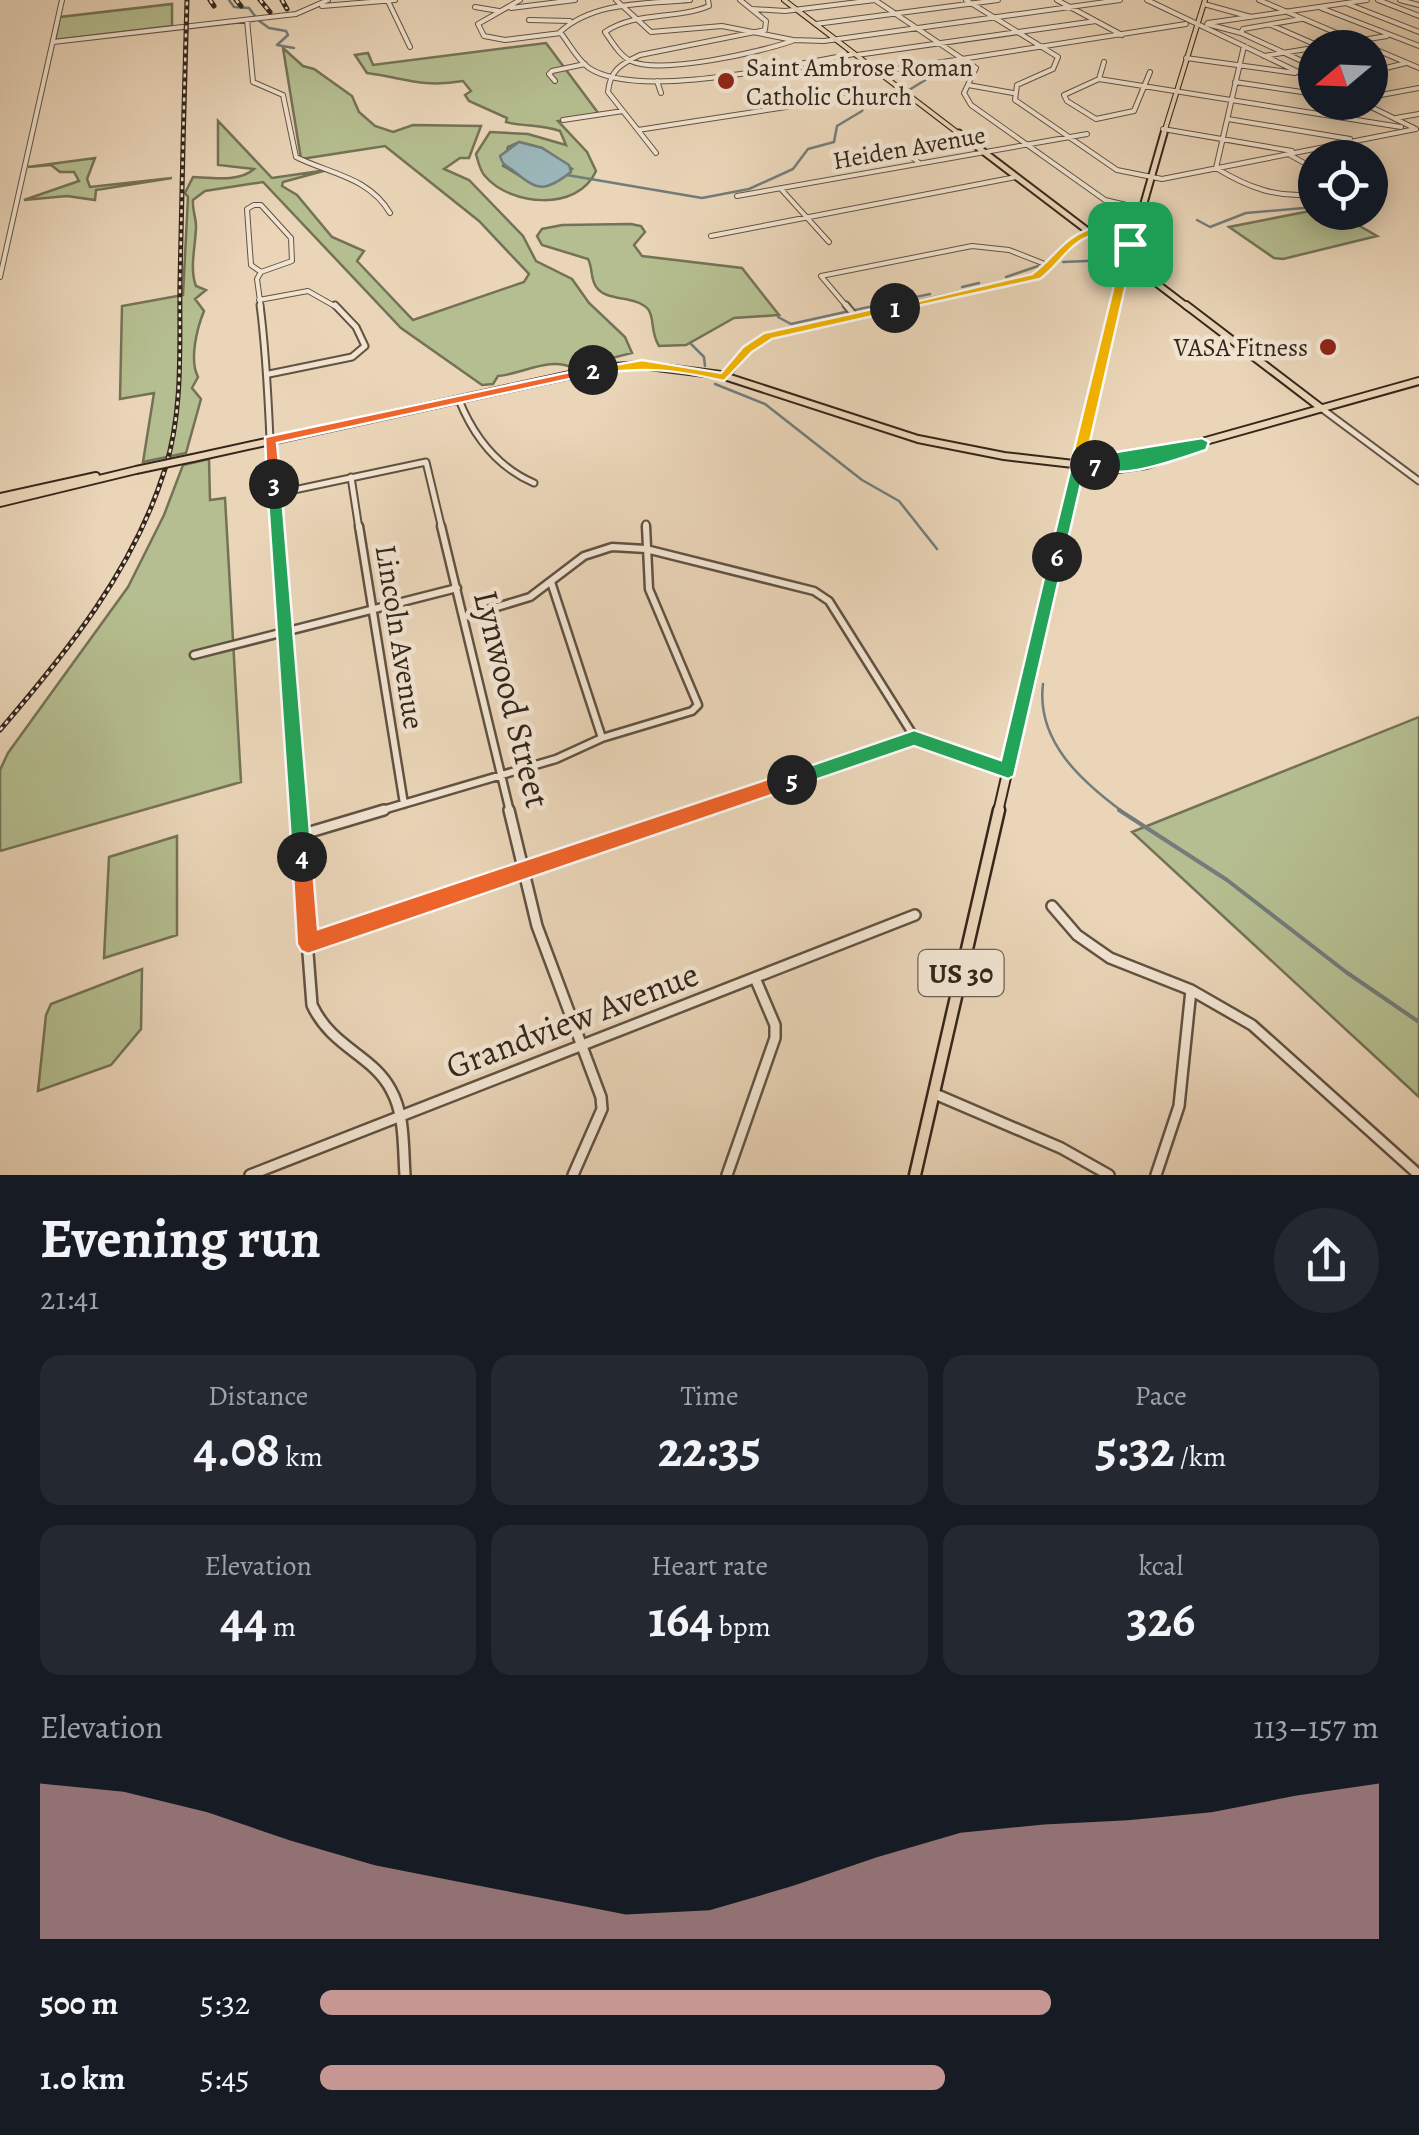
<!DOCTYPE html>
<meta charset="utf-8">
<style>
body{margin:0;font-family:Alegreya,serif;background:#242831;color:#f1f3f6;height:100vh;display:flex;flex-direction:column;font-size:38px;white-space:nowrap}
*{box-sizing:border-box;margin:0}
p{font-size:32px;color:#9ea1a6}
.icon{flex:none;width:55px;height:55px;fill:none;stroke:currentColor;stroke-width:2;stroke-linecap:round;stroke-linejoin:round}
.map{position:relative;height:1175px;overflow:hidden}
.panel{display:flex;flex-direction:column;background:#171b24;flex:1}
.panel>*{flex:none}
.needle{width:65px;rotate:251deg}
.controls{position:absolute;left:1298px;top:30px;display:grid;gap:20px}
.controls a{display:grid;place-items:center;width:90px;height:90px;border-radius:50%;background:#171b24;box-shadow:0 5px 25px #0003;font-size:50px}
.pin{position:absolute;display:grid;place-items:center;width:85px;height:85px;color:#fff;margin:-42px;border-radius:20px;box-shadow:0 5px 15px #0006}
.km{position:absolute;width:50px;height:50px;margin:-25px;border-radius:50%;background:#222;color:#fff;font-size:28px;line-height:50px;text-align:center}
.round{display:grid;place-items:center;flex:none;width:105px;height:105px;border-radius:52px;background:#242831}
.head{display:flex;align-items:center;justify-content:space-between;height:170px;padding:0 40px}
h1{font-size:55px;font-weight:700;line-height:75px}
.stats{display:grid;grid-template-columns:repeat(3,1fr);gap:15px;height:170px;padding:10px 40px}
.stats div{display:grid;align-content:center;border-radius:20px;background:#242831;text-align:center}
.stats b{font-size:50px;font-weight:700}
.stats small{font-size:28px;font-weight:400}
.stats p{font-size:28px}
.chart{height:280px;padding:20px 40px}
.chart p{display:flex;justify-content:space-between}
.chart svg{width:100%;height:180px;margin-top:10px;fill:#c59692;opacity:.7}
ul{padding:0 40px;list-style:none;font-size:32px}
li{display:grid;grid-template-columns:160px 120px 1fr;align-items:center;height:75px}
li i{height:25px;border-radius:12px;background:#c59692}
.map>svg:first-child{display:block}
.green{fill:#b5be90;stroke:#747256;stroke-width:2.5;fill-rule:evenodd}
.water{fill:#9bb6b9;stroke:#727c7a;stroke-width:2.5}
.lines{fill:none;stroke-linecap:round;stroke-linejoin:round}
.stream-far1{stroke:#727c7a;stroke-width:2.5}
.stream{stroke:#727c7a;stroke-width:4}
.minor-far3-casing{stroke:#625242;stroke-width:6}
.minor-far2-casing{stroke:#625242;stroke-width:9}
.minor-far1-casing{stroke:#625242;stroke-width:11}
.minor-casing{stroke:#625242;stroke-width:14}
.major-far4-casing{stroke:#34261b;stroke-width:6}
.major-far3-casing{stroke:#34261b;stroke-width:9}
.major-far2-casing{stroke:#34261b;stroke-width:10}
.major-far1-casing{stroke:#34261b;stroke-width:12}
.major-casing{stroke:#34261b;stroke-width:15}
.minor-far3{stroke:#f1e4d1;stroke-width:4}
.minor-far2{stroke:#f1e4d1;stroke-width:5}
.minor-far1{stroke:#f1e4d1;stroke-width:6}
.minor{stroke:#f1e4d1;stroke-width:9}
.major-far4{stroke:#ead5b8;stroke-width:4}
.major-far3{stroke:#ead5b8;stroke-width:5}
.major-far2{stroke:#ead5b8;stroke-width:6}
.major-far1{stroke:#ead5b8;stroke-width:8}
.major{stroke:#ead5b8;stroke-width:10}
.rail-casing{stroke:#34261b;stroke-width:5}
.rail{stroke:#f1e4d1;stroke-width:2.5;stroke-dasharray:4;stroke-linecap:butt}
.major-bridge-casing{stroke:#34261b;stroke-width:10;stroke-linecap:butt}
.major-bridge{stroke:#ead5b8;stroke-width:6}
.split-1{fill:#f5b400;stroke:#fff;stroke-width:2.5}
.split-2{fill:#f5b400;stroke:#fff;stroke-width:2.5}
.split-3{fill:#f0652b;stroke:#fff;stroke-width:2.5}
.split-4{fill:#22a559;stroke:#fff;stroke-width:2.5}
.split-5{fill:#f0652b;stroke:#fff;stroke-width:2.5}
.split-6{fill:#22a559;stroke:#fff;stroke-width:2.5}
.split-7{fill:#22a559;stroke:#fff;stroke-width:2.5}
.split-8{fill:#f5b400;stroke:#fff;stroke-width:2.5}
.poi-dot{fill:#8f2418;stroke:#f1e4d1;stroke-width:4}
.labels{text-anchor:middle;stroke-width:9;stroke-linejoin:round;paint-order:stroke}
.far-poi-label{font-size:25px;fill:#34261b;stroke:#f1e4d1;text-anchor:start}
.far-street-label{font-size:25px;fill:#34261b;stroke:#f1e4d1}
.shield{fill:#f1e4d1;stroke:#6d5f52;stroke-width:2.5}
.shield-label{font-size:28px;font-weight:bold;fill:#34261b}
.street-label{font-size:30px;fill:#34261b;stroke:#f1e4d1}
.near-street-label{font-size:35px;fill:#34261b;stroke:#f1e4d1}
</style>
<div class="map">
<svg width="1419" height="1175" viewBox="0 0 1419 1175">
<rect width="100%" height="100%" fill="#ead5b8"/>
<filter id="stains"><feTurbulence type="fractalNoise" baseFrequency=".002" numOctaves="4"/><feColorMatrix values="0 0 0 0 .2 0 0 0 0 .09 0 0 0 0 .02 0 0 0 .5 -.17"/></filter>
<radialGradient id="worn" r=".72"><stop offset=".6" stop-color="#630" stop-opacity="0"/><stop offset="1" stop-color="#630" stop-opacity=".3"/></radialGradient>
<path class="green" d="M172 4V26L55 40 60 17Z
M546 43 599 114 558 121 587 152 596 171C578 212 510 206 485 176 480 171 478 161 476 154L490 132 528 134 566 145 560 131C541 124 525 127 506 122L507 118 469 101 465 95 471 91 463 81C421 88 405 78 367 73L355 55 368 53 373 65ZM519 142 542 148 572 169C528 195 543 187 503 166L508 147Z
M283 48 303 66 314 69 352 96 359 112 375 126 393 132 413 125 481 126 469 158H460L444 169 469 180 523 236 536 261 572 279 589 303 625 337 632 353 573 368C550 356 523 374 498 376L493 384 482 385 401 328 263 182 205 191 193 200C192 210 196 217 196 226 196 244 189 268 196 286L206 290 195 299 204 311C197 328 189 360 198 377L192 388 201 399 186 453 143 462 154 393 120 399 122 306 183 295 188 197 185 193 193 177C213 178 240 182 254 169L218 165V121L272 178 327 170 283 182 282 186 297 195 332 237 364 251 357 261 413 320 524 282 529 274 479 221 385 146 301 159Z
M95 158 87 179 90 187 172 178 96 190 95 200 67 196 24 200 79 181 74 172H60L51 165 28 167Z
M1315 210 1337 213 1377 236 1283 259 1274 258 1229 227Z
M631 224 641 226 645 232 634 245 642 256 742 268 779 315 734 318 686 345 659 346C650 332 655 318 648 309 635 295 608 302 597 288 590 280 593 268 588 259L542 245 537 236 542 229 562 225Z
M209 459 210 500 225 498 241 782 0 851V770L8 753 128 587 164 515 183 465Z
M1419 717V1097L1132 832Z
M177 836V935L104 958 109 857Z
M142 969 141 1029 111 1065 38 1091 46 1015 51 1004Z"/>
<path class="water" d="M519 142 542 148 569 165 571 172C545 192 538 191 515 172 507 165 503 167 500 156Z"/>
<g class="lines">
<path class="stream-far1" d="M229 0 234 7 249 8 255 16
M258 20 269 28 286 31 288 35 277 45 294 48
M909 90 945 68
M872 97 893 92
M567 175 702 198 749 189 793 169 808 149 834 142 837 126 862 111 866 103
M1197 220 1210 227 1246 213 1315 207
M1063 262 1110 260
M1006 277 1038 266
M962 287 979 283
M855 310 930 294
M778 317 791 324 845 312
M691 344 704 357 705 366
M715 384 765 404 862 480 899 501 937 549
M1043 684C1036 741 1081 781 1123 812"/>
<path class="stream" d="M1119 810 1227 880 1346 972 1419 1022"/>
<g class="minor-far3-casing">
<path id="minor-far3" d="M520 0 478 24 484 36 505 40 561 33
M616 0 651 32 722 26 793 40 824 41 1120 0
M690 0C647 4 594 1 560 32 569 43 577 60 589 68 639 101 795 64 854 54
M708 0 709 6C675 20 636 11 605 32 612 42 620 56 631 61 660 75 761 52 792 41
M875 0 976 68 964 93 971 105 1105 200 1139 208
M966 0 1058 57 1053 69 1017 85 1015 100 1117 170 1162 179 1416 129
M1057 0 1122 35
M1147 0 1315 80
M1259 0 1419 68
M1378 0 1419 16
M1400 0 1419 5
M388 1 410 47
M1204 4 1251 17
M1348 4 1419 32
M322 6 395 0
M475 7 499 11
M511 8 575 0
M1321 8 1419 46
M752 9 785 11 875 0
M247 20 253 82 283 95 296 157C330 174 369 177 390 213
M529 20 570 21
M1208 23 1367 0
M816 24 998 0
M1207 24 1241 33 1315 67
M1271 25 1319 46
M1241 33 1243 29 1301 19
M53 42 296 14 328 0
M1244 46 1216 168C1247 187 1278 199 1315 194
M857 55 1096 21
M1264 56 1387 36
M1186 58 1295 73
M1104 62 1099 79 1064 95 1067 101 1096 119 1134 111 1150 72
M790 64 801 73
M878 72 1186 24
M1370 72 1406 63
M1099 79 1401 127
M555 81 549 74 552 71 585 64
M657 81 661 93
M1235 82 1315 94
M968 85 1013 93
M1370 97 1419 88
M1361 102 1414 128
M1396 118 1419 114
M1228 119 1350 139
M563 120 623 111
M1163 129 1292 151
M638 130 844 98 875 100 909 95
M900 147 918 162
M656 153 608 92C610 70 621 64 640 55L765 30 766 21 740 0
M1290 155 1315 169
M781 189 829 242
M737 196 1087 134
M254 205H261L291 238 292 261 261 272 251 265 247 209Z
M711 236 1016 177
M0 277 62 0
M259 300 308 291 338 308
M261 308 257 279 261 272
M848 308 821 276 972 246 1009 250 1050 266
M894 308 1036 276 1073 241 1089 232"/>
</g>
<g class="minor-far2-casing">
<path id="minor-far2" d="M260 305C270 380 269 454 275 529
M846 305 855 316
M269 374 352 357 365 346 356 327 335 305
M725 377 748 349 768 336 905 305
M459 400C474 437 497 467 534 483
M1321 408 1419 481
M351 477 359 529
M275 494 426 462 442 529
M646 529V524"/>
</g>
<g class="minor-far1-casing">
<path id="minor-far1" d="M275 526 297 812
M359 526 404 804
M441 526 510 812
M551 582 602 738
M464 617 530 597 584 556 612 547 646 549 814 591 829 601 915 738
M194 655 457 588
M376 812 556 759 602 738 692 711 698 705 649 589 646 526
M695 812 915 738 1008 770"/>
</g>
<g class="minor-casing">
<path id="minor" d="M297 810 312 1005C332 1048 373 1055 391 1090 405 1115 403 1147 405 1175
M509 810 537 926 601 1097 602 1109 573 1175
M300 835 384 810
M1052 906 1077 935 1110 958 1191 990 1252 1025 1419 1175
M308 943 702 810
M935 1094 1061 1148 1109 1175
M250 1175 915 915
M727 1175 775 1038V1025L755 978
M1156 1175 1179 1106 1191 990"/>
</g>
<g class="major-far4-casing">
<path id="major-far4" d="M784 0 962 136
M1163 136 1205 0"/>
</g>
<g class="major-far3-casing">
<path id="major-far3" d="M959 133 1189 308
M1114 308 1164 133"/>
</g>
<g class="major-far2-casing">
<path id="major-far2" d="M1186 305 1321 408
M193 458 602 368 641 365 721 375 918 439 1004 456 1117 469 1146 465 1201 447 1202 442
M1091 463 1202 442 1419 381
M0 497 96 476
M0 503 136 470
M1063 529 1115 305"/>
</g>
<g class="major-far1-casing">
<path id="major-far1" d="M998 812 1064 526"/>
</g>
<g class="major-casing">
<path id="major" d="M915 1175 999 810"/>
</g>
<use href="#minor-far3" class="minor-far3"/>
<use href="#minor-far2" class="minor-far2"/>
<use href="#minor-far1" class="minor-far1"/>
<use href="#minor" class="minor"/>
<use href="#major-far4" class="major-far4"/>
<use href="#major-far3" class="major-far3"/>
<use href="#major-far2" class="major-far2"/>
<use href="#major-far1" class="major-far1"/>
<use href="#major" class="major"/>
<g class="rail-casing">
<path id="rail" d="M210 0 214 6
M236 0 241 6
M260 0 270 12
M282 0 287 9
M0 730C67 652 134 569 165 469 184 408 179 343 180 281 182 187 184 94 187 0"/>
</g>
<use href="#rail" class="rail"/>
<g class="major-bridge-casing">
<path id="major-bridge" d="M136 470 193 458"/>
</g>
<use href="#major-bridge" class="major-bridge"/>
</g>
<path class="split-1" d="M1089 229 1107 241 1135 244 1104 247 1088 237C1068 245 1058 266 1040 279L895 311 889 308 1032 274C1054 258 1063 238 1089 229Z"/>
<path class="split-2" d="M895 304 900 310 772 339 752 352 724 381C672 369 646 367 593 374L586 370 642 360 721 373 743 347 764 333Z"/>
<path class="split-3" d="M593 367 597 368V373L277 443 281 484 274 489 267 484 265 437Z"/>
<path class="split-4" d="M274 479 281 484 312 857 302 867 292 857 267 484Z"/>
<path class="split-5" d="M792 771 802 780 792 788 308 954 301 951 297 944 292 857 302 848 312 857 318 929Z"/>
<path class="split-6" d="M1057 552 1064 557 1014 776 1008 779 914 746 792 788 786 786V774L914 730 1001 760 1049 557Z"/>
<path class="split-7" d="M1202 438 1209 442 1206 450C1169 462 1121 482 1085 466L1064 557 1057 563 1051 561 1049 557 1073 459Z"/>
<path class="split-8" d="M1130 241 1135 244 1086 459 1102 465 1095 469 1071 462 1124 244Z"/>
<g class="poi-dot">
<circle cx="726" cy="81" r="10"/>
<circle cx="1328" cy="347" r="10"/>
</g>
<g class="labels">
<g class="far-poi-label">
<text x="746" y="76">Saint Ambrose Roman<tspan x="746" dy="29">Catholic Church</tspan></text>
<text x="1308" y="356" text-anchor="end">VASA Fitness</text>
</g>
<g class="far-street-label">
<text transform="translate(909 147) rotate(-10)" y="9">Heiden Avenue</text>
</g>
<rect class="shield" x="918.5" y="950" width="85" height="46" rx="8"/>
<g class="shield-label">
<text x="961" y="983">US 30</text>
</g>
<g class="street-label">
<text transform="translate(400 637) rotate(81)" y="10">Lincoln Avenue</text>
</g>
<g class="near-street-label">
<text transform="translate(512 699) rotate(76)" y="12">Lynwood Street</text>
<text transform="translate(572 1020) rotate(-21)" y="12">Grandview Avenue</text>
</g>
</g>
<rect width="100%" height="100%" filter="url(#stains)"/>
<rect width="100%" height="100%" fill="url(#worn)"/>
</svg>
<div class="controls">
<a><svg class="needle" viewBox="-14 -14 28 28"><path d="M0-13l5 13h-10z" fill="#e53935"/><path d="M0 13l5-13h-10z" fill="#9ea1a6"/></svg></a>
<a><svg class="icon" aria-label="locate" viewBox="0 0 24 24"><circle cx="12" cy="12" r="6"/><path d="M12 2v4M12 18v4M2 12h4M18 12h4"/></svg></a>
</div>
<div class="pin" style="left:1130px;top:244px;background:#1e9e55"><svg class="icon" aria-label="arrive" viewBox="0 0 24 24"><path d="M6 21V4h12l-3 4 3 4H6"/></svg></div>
<b class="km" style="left:895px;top:308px">1</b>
<b class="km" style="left:593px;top:370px">2</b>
<b class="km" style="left:274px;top:484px">3</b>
<b class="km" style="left:302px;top:857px">4</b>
<b class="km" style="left:792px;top:780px">5</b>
<b class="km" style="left:1057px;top:557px">6</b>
<b class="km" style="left:1095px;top:465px">7</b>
</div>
<section class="panel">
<div class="head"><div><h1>Evening run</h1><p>21:41</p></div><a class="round"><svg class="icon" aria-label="share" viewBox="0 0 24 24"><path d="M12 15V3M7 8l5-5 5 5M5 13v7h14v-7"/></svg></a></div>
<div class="stats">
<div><p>Distance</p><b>4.08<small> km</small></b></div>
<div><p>Time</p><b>22:35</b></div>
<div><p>Pace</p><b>5:32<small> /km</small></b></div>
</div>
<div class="stats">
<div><p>Elevation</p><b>44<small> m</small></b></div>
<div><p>Heart rate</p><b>164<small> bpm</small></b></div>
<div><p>kcal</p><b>326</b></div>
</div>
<div class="chart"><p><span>Elevation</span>113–157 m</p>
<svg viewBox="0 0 160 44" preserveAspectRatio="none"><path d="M0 44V6L10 8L20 13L30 20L40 26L50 30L60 34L70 38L80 37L90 31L100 24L110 18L120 16L130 15L140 13L150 9L160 6V44z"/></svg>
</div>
<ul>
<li><b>500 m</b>5:32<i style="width:69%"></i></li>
<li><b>1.0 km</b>5:45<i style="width:59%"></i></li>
</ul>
</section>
